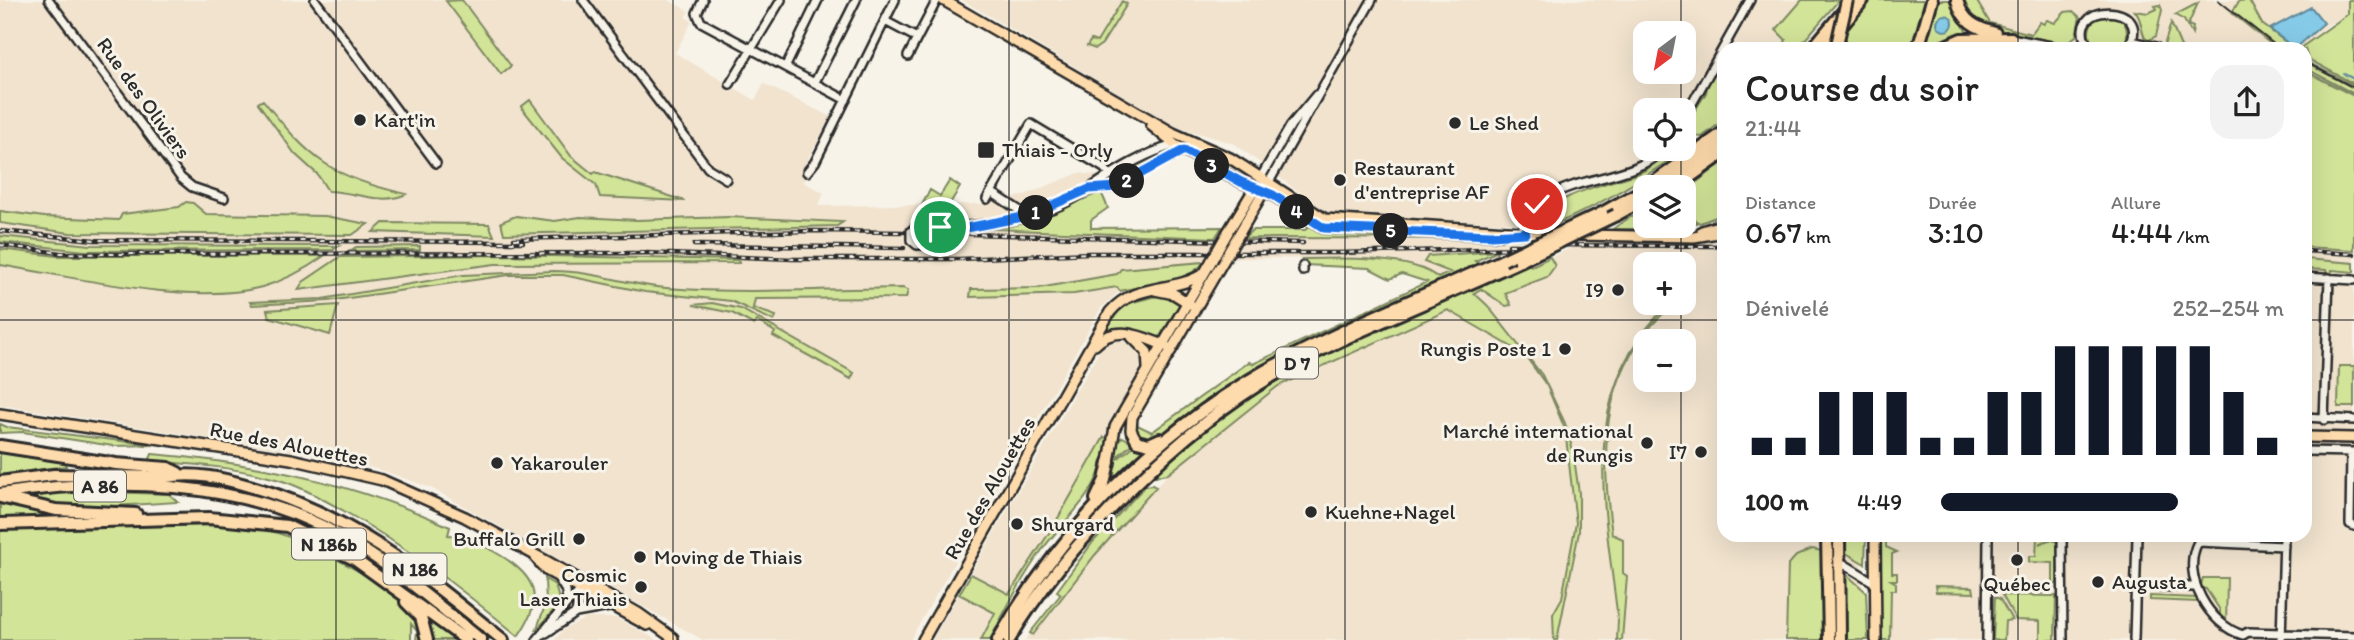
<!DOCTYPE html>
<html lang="fr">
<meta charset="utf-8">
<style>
body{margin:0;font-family:Itim,sans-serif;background:#f2f2f2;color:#222;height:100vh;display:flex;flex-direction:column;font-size:26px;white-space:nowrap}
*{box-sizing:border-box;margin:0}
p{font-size:23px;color:#767676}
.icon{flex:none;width:38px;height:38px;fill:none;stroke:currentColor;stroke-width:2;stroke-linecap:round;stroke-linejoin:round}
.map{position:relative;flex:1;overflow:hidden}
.details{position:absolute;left:1717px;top:42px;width:595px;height:500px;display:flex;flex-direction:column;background:#fff;border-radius:21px;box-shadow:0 7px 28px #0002}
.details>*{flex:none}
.needle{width:46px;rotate:212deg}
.controls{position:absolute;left:1633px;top:21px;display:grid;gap:14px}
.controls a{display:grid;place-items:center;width:63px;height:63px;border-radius:14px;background:#fff;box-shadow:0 7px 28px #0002;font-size:35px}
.pin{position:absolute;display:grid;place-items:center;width:60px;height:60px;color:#fff;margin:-30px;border:4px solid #fff;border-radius:50%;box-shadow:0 2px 7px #0007}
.km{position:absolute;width:35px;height:35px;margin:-18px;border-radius:50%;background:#222;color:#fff;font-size:19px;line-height:35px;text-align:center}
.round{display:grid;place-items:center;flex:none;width:74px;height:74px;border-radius:21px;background:#f2f2f2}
.headline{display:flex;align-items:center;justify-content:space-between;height:119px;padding:0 28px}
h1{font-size:38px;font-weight:600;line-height:52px}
.figures{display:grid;grid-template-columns:repeat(3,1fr);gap:10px;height:119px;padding:7px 28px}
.figures div{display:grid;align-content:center}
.figures b{font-size:30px;font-weight:600}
.figures small{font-size:19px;font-weight:400}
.figures p{font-size:19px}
.chart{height:196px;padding:14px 28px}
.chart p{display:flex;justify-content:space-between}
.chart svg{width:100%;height:126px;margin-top:7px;stroke:#111827;stroke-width:6}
ul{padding:0 28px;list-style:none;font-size:23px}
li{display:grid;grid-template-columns:112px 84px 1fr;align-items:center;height:52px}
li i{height:18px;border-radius:9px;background:#111827}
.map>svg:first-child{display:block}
.built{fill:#f1e3ce;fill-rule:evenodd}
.green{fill:#d2e498;stroke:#7e8862;stroke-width:2}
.water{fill:#85cae7;stroke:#618a9c;stroke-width:2}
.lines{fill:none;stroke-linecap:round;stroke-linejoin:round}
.stream{stroke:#618a9c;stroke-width:2}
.minor-casing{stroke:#2b2b2b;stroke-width:12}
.major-casing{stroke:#2b2b2b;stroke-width:14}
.highway-casing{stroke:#2b2b2b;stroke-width:16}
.minor{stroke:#f7f3e8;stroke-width:7}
.major{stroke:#fedbac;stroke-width:9}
.highway{stroke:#fedbac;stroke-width:10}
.tram{stroke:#2b2b2b;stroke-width:2}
.rail-casing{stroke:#2b2b2b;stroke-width:4.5}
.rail{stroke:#f7f3e8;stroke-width:2;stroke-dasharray:5;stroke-linecap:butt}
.major-bridge-casing{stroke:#2b2b2b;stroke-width:14;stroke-linecap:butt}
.highway-bridge-casing{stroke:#2b2b2b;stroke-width:16;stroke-linecap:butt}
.major-bridge{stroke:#fedbac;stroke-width:9}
.highway-bridge{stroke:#fedbac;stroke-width:10}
.route-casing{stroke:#fff;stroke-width:14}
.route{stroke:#1a73e8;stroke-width:9}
.grid{fill:none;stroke:#2b2b2b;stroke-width:2;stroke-opacity:0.55}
.poi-dot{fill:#2b2b2b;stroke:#f7f3e8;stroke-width:2.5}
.labels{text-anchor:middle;stroke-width:6;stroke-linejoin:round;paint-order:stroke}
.shield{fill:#f7f3e8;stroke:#686764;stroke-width:2}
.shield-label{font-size:19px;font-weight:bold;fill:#2b2b2b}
.street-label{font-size:21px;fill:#2b2b2b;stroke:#f7f3e8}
.poi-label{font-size:21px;fill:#2b2b2b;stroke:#f7f3e8;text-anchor:start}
</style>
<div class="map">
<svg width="2354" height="640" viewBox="0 0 2354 640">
<rect width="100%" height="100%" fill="#f7f3e8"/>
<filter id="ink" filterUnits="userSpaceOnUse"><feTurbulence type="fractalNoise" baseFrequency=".0143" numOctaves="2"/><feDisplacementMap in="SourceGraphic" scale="14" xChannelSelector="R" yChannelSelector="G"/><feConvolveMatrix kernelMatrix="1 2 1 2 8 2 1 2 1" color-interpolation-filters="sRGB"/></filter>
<g filter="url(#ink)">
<path class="built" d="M0 0H668L689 11 685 17 692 21 675 53 755 100 764 84 831 117 806 162 811 171 803 182 824 193 818 206 989 204 1025 195 1079 173 1102 176 1027 211 981 221V229L1315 231 1385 240H1521L1498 251 1428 256 1424 262 1450 272 1438 278 1354 259 1207 258 1198 270 1187 275 1120 291 1101 308 910 640H703L431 488 387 472 336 458 0 405Z
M962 0H1832L1780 49H1724V102L1689 136 1684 138V110H1645V149H1664L1641 161 1540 194 1514 223 1331 216 1235 144 1174 126ZM1645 33H1684V72H1645Z
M1959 0H2354V11L2328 25 2299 49H1945L1962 41 1972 22Z
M1586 241 1724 242V536H1812L1861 561 1862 588 1849 574 1809 556V640H1025L1093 555 1168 474 1278 386 1467 301 1462 298ZM1645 264H1684V303H1645ZM1645 341H1684V380H1645Z
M2305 247 2354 250V263L2305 259Z
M2305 269 2354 270V640H1885L1887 536H2305Z
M1119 340 1131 344 1137 350 1141 358 1140 375 1053 527 981 640H932L1102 347Z
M586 618H616L657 640H555L563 630Z"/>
<path class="green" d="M462 0 511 66 501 74 446 1Z
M1802 0H1839L1797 49H1782L1786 40 1776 30Z
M1868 0H1926L1912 49H1841L1845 29Z
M1939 0H1951L1967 33 1930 49 1925 45Z
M1959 0H1976L1990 23 2031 34 2040 22 2044 24 2047 20 2055 23 2065 12 2073 11 2080 17 2076 36 2065 44 1976 25Z
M2249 0 2262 24 2295 49H2277L2232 13 2239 1Z
M2348 0H2354V84L2308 59 2305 49H2299L2348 14Z
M1122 1 1127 4 1102 44 1095 49 1087 46 1091 40 1097 42Z
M2198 3 2188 25 2193 27 2192 34 2184 20 2175 15Z
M2160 5 2162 10 2156 36 2147 41C2140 33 2143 20 2135 11L2148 13 2157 9 2155 6Z
M2089 33a19 19 0 1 1 38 0a19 19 0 1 1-38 0Z
M2171 23 2182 49H2163Z
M1962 41 2006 43 2035 49H1977L1967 45 1964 49H1945Z
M1724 54V120L1702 137 1687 135 1685 126 1706 93 1708 82Z
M2307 62 2354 86V94L2305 68Z
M2305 71 2354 96V250L2305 247Z
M263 100C310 159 331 177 406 194 382 206 353 191 328 191L317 174 295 154 258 103Z
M530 100 571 156 593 174 595 172 685 201 600 197 596 185 562 158 521 107Z
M1684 138 1695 143C1651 173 1607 202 1558 223L1551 215 1541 223C1549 193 1615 183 1641 172 1658 165 1665 149 1684 149Z
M1162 150 1165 152 1106 186H1097Z
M1724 161V214L1700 223 1684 214V192Z
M950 180 960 187 949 205H922L930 190 940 196Z
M1101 192 1108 208 1091 220V228L1222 227 1215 238 992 229 1043 216Z
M186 202 193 203 206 214 325 216 368 224 352 235 70 233 0 223V211L44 217 119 220 122 214 179 207Z
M516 216 555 221 580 217 637 220 729 217 843 222 837 226 504 234 501 222Z
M1640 216V229H1613L1630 217Z
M1684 216 1696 223 1677 229H1643L1642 217H1645V226H1684Z
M383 223 489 224 494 236 373 232Z
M1310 226 1326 232 1525 239 1244 238 1252 230H1305Z
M0 236 91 245 339 246 333 250 85 251 0 242Z
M420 246V250L350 251 356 247Z
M0 249 57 256H324C306 269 283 281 262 287 190 306 74 277 0 265Z
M1498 251 1475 261 1482 264 1242 378 1153 441 1139 437 1133 423 1152 432 1249 362 1253 364 1427 282 1402 274 1390 279 1369 268 1304 265 1302 259C1335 258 1413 255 1438 278L1450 272 1424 262 1428 256Z
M503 255 738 260 739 263 495 264 298 290 303 282 340 257Z
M1550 257 1555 266 1547 277 1505 293 1511 305 1506 306 1481 289 1474 293 1487 305 1542 375 1565 423 1573 451 1579 493V532L1557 640H1554L1553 614 1562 598 1576 523 1565 429 1547 386 1524 354 1448 310 1278 386 1168 474 1155 476C1171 456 1191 442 1211 426 1304 353 1417 311 1524 263L1532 266Z
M2305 259 2354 263V272L2332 270 2331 275 2327 274 2326 270 2305 269Z
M1204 262C1189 283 1144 285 1120 291L1117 287 1074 294 970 297 971 289 1039 288 1117 274 1121 269Z
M554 271C593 271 628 285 666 288 744 294 824 289 903 288L908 290 906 298 755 299 753 308 776 316 774 321 731 301 645 292 563 275H509L328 301 252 305 250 302 322 299 463 275Z
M1157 296 1173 299 1180 304 1157 341 1125 328 1109 330 1106 327 1125 304Z
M712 303 741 309 854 373 851 379 773 336 775 332 757 321 754 325 732 313 693 305Z
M1671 303H1675C1601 364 1599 446 1612 534L1623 539V573L1627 576 1622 640H1617L1618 620C1605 509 1575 386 1671 303Z
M338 305 330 335 269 317 267 310Z
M2339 366H2354V407H2338Z
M1252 384 1103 514 1108 498 1185 428Z
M0 424 7 427 154 445 113 446 23 432 0 433Z
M1104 437 1107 438C1102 498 1067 512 1037 557 1018 585 1005 610 990 640H981L995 613 959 594 971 574 1009 594 1053 527Z
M1123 437 1133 443 1112 461 1115 441Z
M1135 445 1144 451 1109 482 1112 463Z
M0 450 62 459 66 466 0 475Z
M152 454C252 462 358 484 450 527L448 535C454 536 459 534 464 535 473 538 484 546 493 551 533 573 548 595 518 636 462 589 407 547 344 511 322 499 301 486 276 479 235 467 192 464 149 461Z
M1152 485 1156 487 1095 555 1033 635 1030 633 1061 594 1057 591 1093 542 1145 486Z
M102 492 169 494 178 502 82 508 24 498 58 493Z
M0 504 53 514 0 519Z
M220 525C234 526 249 526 263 529 303 538 390 583 415 615 421 621 422 632 424 640H416L417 631 411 624V640H0V529Z
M1846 536H1866L1865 564 1846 553Z
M1877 536H1886V547L1897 552 1892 554V573H1897V580H1891L1896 583V590H1891L1890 640H1881Z
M2029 536H2058L2039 544 2051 539 2058 543 2057 583 2046 593 2020 594 2043 592 2053 584V563L2029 562V556H2036L2037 537Z
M1812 549 1822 551 1823 640H1786L1788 565 1796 556Z
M1845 573 1866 592 1868 640H1846Z
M2203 578H2227L2226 626 2214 612 2220 613V610L2206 589 2200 588Z
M545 579 555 585 560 603 536 631 546 603Z
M1935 586 1973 587 1974 593 1936 592Z
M2002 595 2056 596 2055 640H2040V621L2016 620Z
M2150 596 2198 598 2204 606H2200L2199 602 2150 600Z
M1995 597 2000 599 2012 620 2005 621 2004 640H1993Z
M427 618 455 639V640H432Z"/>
<path class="water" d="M2311 7 2324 23 2295 49 2270 29Z
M1937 23a8 8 0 1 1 16 0a8 8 0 1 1-16 0Z"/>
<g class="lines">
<path class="stream" d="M2344 74 2354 79"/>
<g class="minor-casing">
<path id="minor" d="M49 0 181 178 192 187 224 198
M315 0 436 163
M583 0 708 168 726 179
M703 0 697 13 701 22 846 100
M885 21 917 38
M2011 38 2066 49
M2132 41 2156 47
M2071 49 2087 46
M2090 49C2056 0 2160 0 2127 49
M908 56 937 0
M786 66 818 0
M815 82 856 0
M730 84 781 0
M1684 118 1750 0
M807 172 815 162 895 0
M1261 177 1291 125 1316 95
M1269 182 1372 0
M1089 189 1116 187 1188 147 1216 155
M991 192 1028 216
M987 199 1031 124 1104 168 1110 175
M966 228 950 243 917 245 911 240V231L916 227C974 228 1039 224 1089 189 1115 171 1144 153 1175 145
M1525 233C1533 171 1626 189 1664 149
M1303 266V271
M2305 277 2354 280
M2305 417 2354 420
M2324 420 2329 278
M2305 451 2353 452
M2351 452 2350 524 2354 526
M2062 536 2063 640
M1844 564 1875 583
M558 578 566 591 567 603
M2136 586 2194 587
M576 613 581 590
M546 633 576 613 609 607
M2282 633 2248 632 2243 635C2210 626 2180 576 2198 542L2284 546
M2282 634 2354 636
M537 640 567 603 581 591H586
M1987 640 1988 536
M2134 640 2137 536
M2281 640 2284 536"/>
</g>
<g class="major-casing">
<path id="major" d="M943 0 1173 133 1230 158 1325 219 1554 234
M1151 125 1175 145 1241 182 1273 195 1324 228 1499 235
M1702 231 1724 224
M1228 232 1256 186
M1239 234 1266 187
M1575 235 1694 237 1724 232
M1155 290 1174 294 1190 304
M1132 337 1147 352 1148 368
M1095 345C1117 323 1142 337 1166 346
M0 414 291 459 382 480 465 517 548 562 638 613 673 638
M2305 437 2354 438
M1137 441 1131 430 1132 417 1225 258
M1109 462 1115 427 1212 260
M1875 536 1876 640
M536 558 546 570 647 625
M923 640 1110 312C1135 282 1173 293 1203 274"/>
</g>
<g class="highway-casing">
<path id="highway" d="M1957 0C1962 21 1976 28 1995 33
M1812 49 1853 0
M1823 49 1863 0
M1918 49 1932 0
M1939 49 1961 39 2011 38
M1647 187 1724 132
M1662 187 1724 143
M1676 187 1724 153
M1602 213 1645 189
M1616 215 1645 199
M1137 441 1149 444 1160 439
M0 446 116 464 168 468 178 473
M0 482 54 475 166 477C194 472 222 478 249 486 352 515 422 574 503 640
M0 494C109 477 241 479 339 535 390 564 436 603 481 640
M0 497 56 510 136 514
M1096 499 1105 480 1109 462
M0 524 209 518 287 526 354 559 466 640
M1827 536 1829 640
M1839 536 1840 640
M406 602 421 617 427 640
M998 640C1062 529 1152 436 1263 372 1340 329 1423 296 1503 260
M1009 640C1067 542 1184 425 1283 370 1359 328 1442 297 1520 261"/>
</g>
<use href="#minor" class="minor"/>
<use href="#major" class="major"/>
<use href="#highway" class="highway"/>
<path class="tram" d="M2218 0 2280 49
M2305 62 2354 88"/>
<g class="rail-casing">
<path id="rail" d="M0 231 95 240 523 242
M970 234 1303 243
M514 239 812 231 904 232
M0 245 60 253 105 254 646 253 793 259H960L1089 253H1339L1520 248
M694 245 904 248
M1509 245 1724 246
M2305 251 2354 254"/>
</g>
<use href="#rail" class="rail"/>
<g class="major-bridge-casing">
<path id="major-bridge" d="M1225 258 1239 234
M1212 260 1228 232"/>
</g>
<g class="highway-bridge-casing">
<path id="highway-bridge" d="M1836 49 1847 0
M1503 260 1602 213
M1520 261 1616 215"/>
</g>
<use href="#major-bridge" class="major-bridge"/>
<use href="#highway-bridge" class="highway-bridge"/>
</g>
</g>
<g class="lines" filter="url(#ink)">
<g class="route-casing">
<path id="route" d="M940 227 966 228 1028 216 1089 189 1116 187 1184 150 1241 182 1273 195 1324 228 1491 235 1525 233 1528 218 1537 204"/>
</g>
<use href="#route" class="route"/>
</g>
<path class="grid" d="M336 0V640M673 0V640M1009 0V640M1345 0V640M1681 0V33M2018 0V49M1681 72V110M1681 149V187M1681 226V264M1681 303V341M0 320H1724M2305 320H2354M1681 380V640M2018 536V640"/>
<g class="poi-dot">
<circle cx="360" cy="120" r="7"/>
<circle cx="1455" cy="123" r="7"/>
<rect x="977" y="141" width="18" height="18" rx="3.5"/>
<circle cx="1340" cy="180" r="7"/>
<circle cx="1618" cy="290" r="7"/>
<circle cx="1565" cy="349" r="7"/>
<circle cx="1647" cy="443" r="7"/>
<circle cx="1701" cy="452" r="7"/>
<circle cx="497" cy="463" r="7"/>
<circle cx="1311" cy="512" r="7"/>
<circle cx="1017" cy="524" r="7"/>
<circle cx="579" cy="539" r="7"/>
<circle cx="640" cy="557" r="7"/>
<circle cx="2017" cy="560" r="7"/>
<circle cx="2098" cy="582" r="7"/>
<circle cx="641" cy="587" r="7"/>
</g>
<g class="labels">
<g class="shield">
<rect x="1276" y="347.5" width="42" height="31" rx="5"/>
<rect x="74" y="470.5" width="52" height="31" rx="5"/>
<rect x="292" y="528.5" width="74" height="31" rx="5"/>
<rect x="383.5" y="553.5" width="63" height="31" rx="5"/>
</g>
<g class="shield-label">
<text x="1297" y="370">D 7</text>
<text x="100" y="493">A 86</text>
<text x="329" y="551">N 186b</text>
<text x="415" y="576">N 186</text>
</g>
<g class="street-label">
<text transform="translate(144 98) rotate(54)" y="7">Rue des Oliviers</text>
<text transform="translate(289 444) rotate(11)" y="7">Rue des Alouettes</text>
<text transform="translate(990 488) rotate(-60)" y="7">Rue des Alouettes</text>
</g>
<g class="poi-label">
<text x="374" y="127">Kart'in</text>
<text x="1469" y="130">Le Shed</text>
<text x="1002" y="157">Thiais - Orly</text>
<text x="1354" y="175">Restaurant<tspan x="1354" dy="24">d'entreprise AF</tspan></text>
<text x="1604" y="297" text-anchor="end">I9</text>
<text x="1551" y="356" text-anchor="end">Rungis Poste 1</text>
<text x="1633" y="438" text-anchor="end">Marché international<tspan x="1633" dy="24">de Rungis</tspan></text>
<text x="1687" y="459" text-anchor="end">I7</text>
<text x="511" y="470">Yakarouler</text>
<text x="1325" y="519">Kuehne+Nagel</text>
<text x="1031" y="531">Shurgard</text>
<text x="565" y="546" text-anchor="end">Buffalo Grill</text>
<text x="654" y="564">Moving de Thiais</text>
<text x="627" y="582" text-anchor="end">Cosmic<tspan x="627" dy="24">Laser Thiais</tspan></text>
<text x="2112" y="589">Augusta</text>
<text x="2017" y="591" text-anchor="middle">Québec</text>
</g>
</g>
</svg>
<div class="controls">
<a><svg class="needle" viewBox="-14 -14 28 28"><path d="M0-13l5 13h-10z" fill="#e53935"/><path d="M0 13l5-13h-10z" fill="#767676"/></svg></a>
<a><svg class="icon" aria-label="locate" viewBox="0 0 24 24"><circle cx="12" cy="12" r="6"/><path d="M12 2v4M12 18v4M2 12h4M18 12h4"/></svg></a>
<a><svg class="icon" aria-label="layers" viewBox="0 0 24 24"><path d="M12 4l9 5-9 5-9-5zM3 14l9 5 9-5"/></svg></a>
<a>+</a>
<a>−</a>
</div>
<div class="pin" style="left:940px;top:227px;background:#1e9e55"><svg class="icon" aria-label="arrive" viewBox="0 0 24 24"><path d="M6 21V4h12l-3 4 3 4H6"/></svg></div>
<div class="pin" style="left:1537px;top:204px;background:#d93025"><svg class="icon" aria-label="check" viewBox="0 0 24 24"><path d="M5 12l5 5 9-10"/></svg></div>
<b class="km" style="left:1036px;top:213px">1</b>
<b class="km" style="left:1127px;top:181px">2</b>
<b class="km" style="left:1212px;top:166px">3</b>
<b class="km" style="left:1297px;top:212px">4</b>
<b class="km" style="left:1391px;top:231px">5</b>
<section class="details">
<div class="headline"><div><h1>Course du soir</h1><p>21:44</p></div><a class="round"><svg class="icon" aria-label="share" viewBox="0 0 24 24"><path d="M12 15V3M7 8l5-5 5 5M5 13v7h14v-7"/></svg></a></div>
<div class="figures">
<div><p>Distance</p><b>0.67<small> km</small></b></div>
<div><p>Durée</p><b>3:10</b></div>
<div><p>Allure</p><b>4:44<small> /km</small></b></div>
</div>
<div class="chart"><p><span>Dénivelé</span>252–254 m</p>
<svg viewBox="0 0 160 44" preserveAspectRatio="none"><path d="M5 44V38M15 44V38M25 44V22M35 44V22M45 44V22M55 44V38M65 44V38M75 44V22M85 44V22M95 44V6M105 44V6M115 44V6M125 44V6M135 44V6M145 44V22M155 44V38"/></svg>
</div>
<ul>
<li><b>100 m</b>4:49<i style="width:69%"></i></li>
</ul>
</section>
</div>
